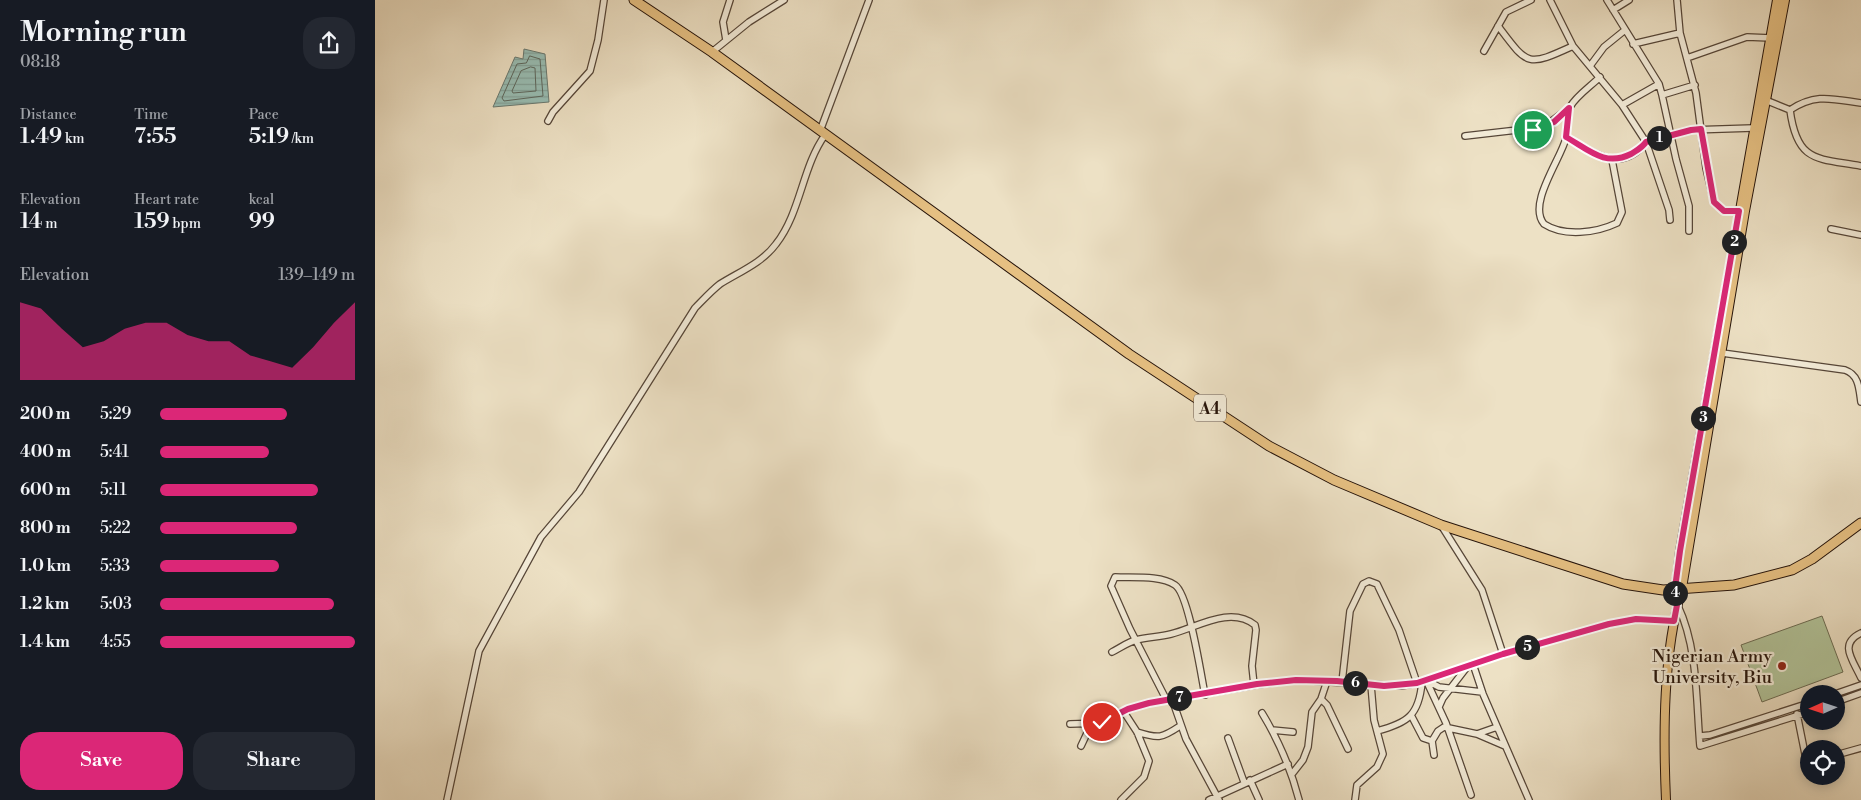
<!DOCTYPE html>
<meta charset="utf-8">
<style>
body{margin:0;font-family:"Libre Bodoni",serif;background:#242831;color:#f1f3f6;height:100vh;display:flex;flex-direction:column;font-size:19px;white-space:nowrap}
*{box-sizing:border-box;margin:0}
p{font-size:16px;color:#9ea1a6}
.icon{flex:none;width:28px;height:28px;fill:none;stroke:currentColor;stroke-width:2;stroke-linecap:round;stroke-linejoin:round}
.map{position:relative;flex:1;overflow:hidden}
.drawer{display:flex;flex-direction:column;background:#171b24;width:375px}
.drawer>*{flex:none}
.needle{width:32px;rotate:267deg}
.tools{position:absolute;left:1425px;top:685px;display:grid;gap:10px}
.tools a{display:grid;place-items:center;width:45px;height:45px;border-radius:50%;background:#171b24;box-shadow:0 2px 12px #0003;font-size:25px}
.pin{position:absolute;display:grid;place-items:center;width:42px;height:42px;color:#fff;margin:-21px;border:2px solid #fff;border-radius:50%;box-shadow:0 1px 5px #0007}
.km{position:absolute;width:25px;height:25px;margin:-12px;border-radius:50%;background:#222;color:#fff;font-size:14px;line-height:25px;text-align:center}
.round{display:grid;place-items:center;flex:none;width:52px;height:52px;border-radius:20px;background:#242831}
.overview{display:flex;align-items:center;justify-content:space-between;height:85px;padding:0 20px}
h1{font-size:28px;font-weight:600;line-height:38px}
.metrics{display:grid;grid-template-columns:repeat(3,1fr);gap:8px;height:85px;padding:5px 20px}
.metrics div{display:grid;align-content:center}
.metrics b{font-size:21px;font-weight:600}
.metrics small{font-size:14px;font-weight:400}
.metrics p{font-size:14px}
.chart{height:140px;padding:10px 20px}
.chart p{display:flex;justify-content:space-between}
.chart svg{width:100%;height:90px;margin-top:5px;fill:#db2777;opacity:.7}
.action{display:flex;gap:10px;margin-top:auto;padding:10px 20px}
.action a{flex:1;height:58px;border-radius:20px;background:#db2777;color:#fff;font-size:20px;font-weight:600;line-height:58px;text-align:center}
.action a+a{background:#242831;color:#f1f3f6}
ul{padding:0 20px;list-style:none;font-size:16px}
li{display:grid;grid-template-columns:80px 60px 1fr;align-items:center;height:38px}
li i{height:12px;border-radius:6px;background:#db2777}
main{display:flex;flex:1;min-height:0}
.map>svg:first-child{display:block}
.grass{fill:#b2c49a;stroke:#6b6b52}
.water{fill:url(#water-rules);stroke:#6a7970}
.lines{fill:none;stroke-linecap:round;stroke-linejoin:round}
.shore{stroke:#5e685e;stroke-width:1}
.minor-casing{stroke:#564638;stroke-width:8}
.major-casing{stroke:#241209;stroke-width:10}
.highway-casing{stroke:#241209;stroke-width:11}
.minor{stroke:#f3ecd9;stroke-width:5.5}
.major{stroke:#e6c082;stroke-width:8}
.highway{stroke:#e6c082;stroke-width:9}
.route-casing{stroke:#fff;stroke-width:10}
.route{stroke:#db2777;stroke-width:6}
.poi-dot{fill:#8f2418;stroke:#f3ecd9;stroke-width:2}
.labels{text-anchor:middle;stroke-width:4.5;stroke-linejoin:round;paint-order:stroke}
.shield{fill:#f3ecd9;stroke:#625347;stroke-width:1}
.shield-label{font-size:16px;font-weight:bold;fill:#241209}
.poi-label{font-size:18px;fill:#241209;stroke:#f3ecd9;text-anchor:end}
</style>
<main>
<section class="drawer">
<div class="overview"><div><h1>Morning run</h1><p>08:18</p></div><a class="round"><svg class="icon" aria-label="share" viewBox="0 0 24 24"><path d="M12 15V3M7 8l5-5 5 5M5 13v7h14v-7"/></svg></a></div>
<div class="metrics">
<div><p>Distance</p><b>1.49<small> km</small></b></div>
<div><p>Time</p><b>7:55</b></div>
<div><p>Pace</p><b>5:19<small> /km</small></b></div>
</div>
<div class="metrics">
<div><p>Elevation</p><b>14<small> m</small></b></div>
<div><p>Heart rate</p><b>159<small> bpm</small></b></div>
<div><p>kcal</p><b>99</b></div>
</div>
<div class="chart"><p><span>Elevation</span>139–149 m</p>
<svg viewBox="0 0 160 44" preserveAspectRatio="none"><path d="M0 44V6L10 9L20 19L30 28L40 25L50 19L60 16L70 16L80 22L90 25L100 25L110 32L120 35L130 38L140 28L150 16L160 6V44z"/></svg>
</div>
<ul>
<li><b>200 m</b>5:29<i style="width:65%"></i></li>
<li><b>400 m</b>5:41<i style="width:56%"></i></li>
<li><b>600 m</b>5:11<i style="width:81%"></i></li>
<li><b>800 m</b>5:22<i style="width:70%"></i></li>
<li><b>1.0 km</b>5:33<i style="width:61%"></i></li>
<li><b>1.2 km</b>5:03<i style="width:89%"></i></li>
<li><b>1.4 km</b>4:55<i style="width:100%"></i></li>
</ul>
<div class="action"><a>Save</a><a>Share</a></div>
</section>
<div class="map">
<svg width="1486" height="800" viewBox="0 0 1486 800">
<defs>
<pattern id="water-rules" width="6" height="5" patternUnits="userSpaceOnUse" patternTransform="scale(1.25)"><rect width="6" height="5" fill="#99beb4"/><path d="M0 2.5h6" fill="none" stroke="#84a299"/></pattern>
</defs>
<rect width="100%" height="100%" fill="#ede1c5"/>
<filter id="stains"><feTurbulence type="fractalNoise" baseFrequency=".004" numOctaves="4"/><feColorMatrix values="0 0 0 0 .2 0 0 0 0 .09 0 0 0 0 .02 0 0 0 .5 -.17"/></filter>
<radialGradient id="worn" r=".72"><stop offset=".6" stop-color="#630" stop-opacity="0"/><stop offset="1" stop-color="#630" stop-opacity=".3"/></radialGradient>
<path class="grass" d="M1447 616 1468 672 1387 702 1366 645Z"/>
<path class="water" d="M149 49 170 54 174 102 118 107 140 57 148 59Z"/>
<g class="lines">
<path class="shore" d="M155 56 165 59 168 96 129 101 127 98 142 64 151 63Z
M156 67 160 68 161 91 138 93 137 91 146 71Z"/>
<g class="minor-casing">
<path id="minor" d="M1175 0 1198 46 1247 105 1271 142 1294 210 1295 220
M1232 0 1284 84 1287 95 1320 85
M1302 0 1305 33 1321 93 1331 168 1339 202 1349 211H1364
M1238 10 1254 0
M1123 26C1153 66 1152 67 1198 46
M351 40 348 22 355 0
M1258 44 1305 33
M1109 51 1131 12 1156 0
M337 52 374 22 409 0
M1312 58 1372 37 1396 38
M1215 66 1229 47 1250 30
M1225 77C1216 86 1201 96 1195 107 1191 115 1193 129 1191 138 1186 159 1152 204 1169 224 1189 237 1221 233 1242 223L1247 212 1237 160
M1287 95 1301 159 1314 206V231
M1388 99 1415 110C1422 163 1442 158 1486 166
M1247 105 1284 84
M1415 110C1441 93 1457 99 1486 103
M173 121 178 112 215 71 223 40 229 0
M445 131 494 0
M1090 136 1169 127 1194 108
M1191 137C1218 152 1246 175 1271 142L1316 130 1378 128
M1456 229 1486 235
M1347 353 1470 370C1484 375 1484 388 1486 402
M1066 525 1107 590 1128 654
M1303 606C1323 648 1321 700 1325 746L1434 712
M1486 633C1463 644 1478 660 1486 678
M737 652C745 648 753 642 761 640 772 637 784 637 796 634 821 628 855 605 880 625L881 630 877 666 879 685
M1098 664 1108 694 1154 800
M1051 680 1071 723 1096 795
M1051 680 1064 687 1107 692
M967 682 975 611 988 584 994 581 1002 584 1024 630 1042 683
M1460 694 1486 685
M791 699 755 629 736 586 740 577C758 578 785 575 800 585 814 594 826 675 830 695
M797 699 811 739 844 800
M946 699 952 705 973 749
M1461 702 1486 693
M1064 707 1068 698 1092 667
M887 713C904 741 916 769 924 800
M1422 714 1431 759 1434 762
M1036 715 1048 738 1057 741 1059 755
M695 724 727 723 753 709 774 703 881 685 921 680 1026 686 1042 683 1128 654 1234 624 1261 619 1299 621
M897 730 918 732
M1002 731C1033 723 1044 715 1047 682
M762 732C784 739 787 738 805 726
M1102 734 1130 746
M1325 736 1335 735 1434 703
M853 738 869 782
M1057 741 1063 731 1069 727 1102 734 1122 727
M706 746 714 729 725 724
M1461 755 1486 748
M917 774 928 760 933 747 937 712 946 699 952 681
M875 780 884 800
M72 800 104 651 166 537 204 492 320 308C328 300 336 291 345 284 364 272 387 263 401 244 426 212 427 167 450 135
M746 800 769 777 774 761 762 732 749 712
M834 800 913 764
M980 800 982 785 1002 767 1008 754 999 720 996 685"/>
</g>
<g class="major-casing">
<path id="major" d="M1300 594 1305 551 1402 0
M1291 800C1288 732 1288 654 1307 588L1370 211 1410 0"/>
</g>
<g class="highway-casing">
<path id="highway" d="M259 0 337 52 754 354 894 446 959 480 1066 525 1248 584 1288 590 1359 585 1417 570 1437 559 1486 523"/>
</g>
<use href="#minor" class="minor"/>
<use href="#major" class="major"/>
<use href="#highway" class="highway"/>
</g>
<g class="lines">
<g class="route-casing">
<path id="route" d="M727 722 753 709 774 703 882 684 921 680 962 681 1009 686 1042 683 1128 654 1234 624 1261 619 1299 621 1302 605 1300 588 1305 551 1364 211H1349L1339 202 1326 129 1316 130 1271 142C1267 148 1262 150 1256 154 1230 167 1214 150 1191 137L1194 108 1179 122 1158 130"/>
</g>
<use href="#route" class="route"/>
</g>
<circle class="poi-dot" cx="1407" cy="666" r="5"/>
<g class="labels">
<rect class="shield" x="819" y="394.5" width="32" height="27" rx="4"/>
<g class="shield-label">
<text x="835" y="414">A4</text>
</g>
<g class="poi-label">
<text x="1397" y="662">Nigerian Army<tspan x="1397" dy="21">University, Biu</tspan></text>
</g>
</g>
<rect width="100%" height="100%" filter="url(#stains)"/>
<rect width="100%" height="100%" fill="url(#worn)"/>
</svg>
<div class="tools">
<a><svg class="needle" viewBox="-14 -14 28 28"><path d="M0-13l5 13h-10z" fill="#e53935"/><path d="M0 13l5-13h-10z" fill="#9ea1a6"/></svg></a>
<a><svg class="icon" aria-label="locate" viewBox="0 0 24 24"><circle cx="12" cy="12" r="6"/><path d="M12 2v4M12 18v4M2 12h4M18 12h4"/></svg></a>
</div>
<div class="pin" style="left:1158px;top:130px;background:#1e9e55"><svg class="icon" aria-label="arrive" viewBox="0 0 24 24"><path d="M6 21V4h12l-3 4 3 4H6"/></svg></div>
<div class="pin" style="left:727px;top:722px;background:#d93025"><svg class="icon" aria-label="check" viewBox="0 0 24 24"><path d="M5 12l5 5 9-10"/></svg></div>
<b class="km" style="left:1284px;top:138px">1</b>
<b class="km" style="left:1359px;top:242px">2</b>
<b class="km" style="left:1328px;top:418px">3</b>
<b class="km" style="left:1300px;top:593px">4</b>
<b class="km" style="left:1152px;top:647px">5</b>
<b class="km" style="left:980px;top:683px">6</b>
<b class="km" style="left:804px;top:698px">7</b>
</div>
</main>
